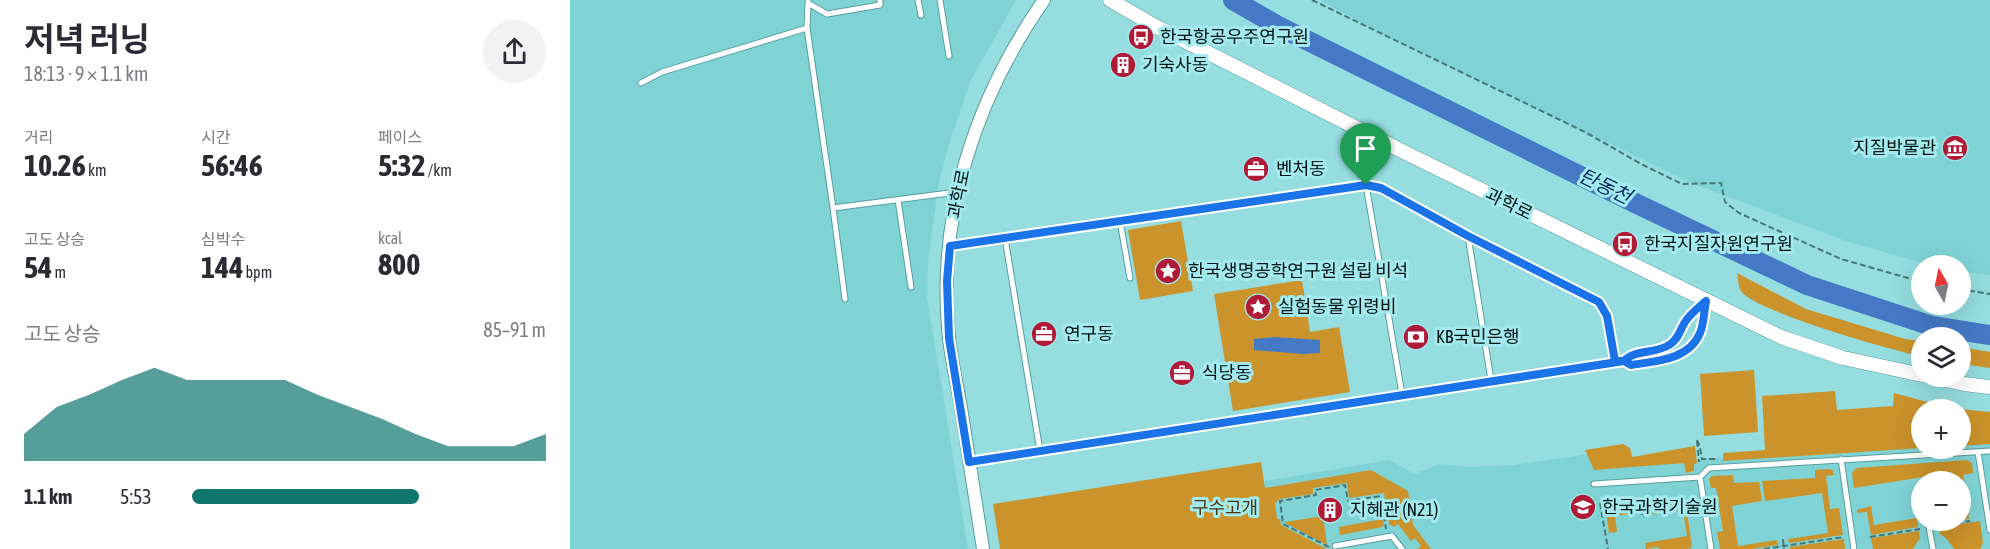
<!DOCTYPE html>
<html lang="ko">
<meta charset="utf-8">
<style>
body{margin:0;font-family:"Asap Condensed","Noto Sans KR",sans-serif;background:#f2f2f3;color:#2b2b33;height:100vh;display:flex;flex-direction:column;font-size:22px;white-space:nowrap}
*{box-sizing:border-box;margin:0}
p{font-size:20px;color:#7c7c81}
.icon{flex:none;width:33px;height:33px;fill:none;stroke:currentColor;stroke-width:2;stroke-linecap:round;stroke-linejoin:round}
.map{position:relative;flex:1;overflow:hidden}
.sheet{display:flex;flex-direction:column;background:#fff;width:570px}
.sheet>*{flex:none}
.needle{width:39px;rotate:351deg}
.buttons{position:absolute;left:1341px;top:255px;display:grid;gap:12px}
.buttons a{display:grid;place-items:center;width:60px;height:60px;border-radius:50%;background:#fff;box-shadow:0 6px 24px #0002;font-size:30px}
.pin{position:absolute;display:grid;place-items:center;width:51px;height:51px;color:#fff;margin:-62px -26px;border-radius:50% 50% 50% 0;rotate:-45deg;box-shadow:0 0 6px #0007}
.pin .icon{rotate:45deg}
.round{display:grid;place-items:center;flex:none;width:63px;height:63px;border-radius:32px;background:#f2f2f3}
.head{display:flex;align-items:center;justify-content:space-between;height:102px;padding:0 24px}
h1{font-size:33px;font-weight:700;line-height:45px}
.stats{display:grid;grid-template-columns:repeat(3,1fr);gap:9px;height:102px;padding:6px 24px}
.stats div{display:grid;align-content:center}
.stats b{font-size:30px;font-weight:700}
.stats small{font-size:16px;font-weight:400}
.stats p{font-size:16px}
.chart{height:168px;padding:12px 24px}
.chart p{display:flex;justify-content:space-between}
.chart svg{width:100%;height:108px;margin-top:6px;fill:#0f766e;opacity:.7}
ul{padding:0 24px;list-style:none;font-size:20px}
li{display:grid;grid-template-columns:96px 72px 1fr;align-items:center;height:45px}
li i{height:15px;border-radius:8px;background:#0f766e}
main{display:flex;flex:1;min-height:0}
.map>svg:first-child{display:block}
.built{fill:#80d3d5;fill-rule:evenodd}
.green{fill:#ca932b}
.water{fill:#4579c6}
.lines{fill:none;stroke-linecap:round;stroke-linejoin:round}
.river{stroke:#4579c6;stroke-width:20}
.service-casing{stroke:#579ea0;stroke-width:7}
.tertiary-casing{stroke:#579ea0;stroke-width:14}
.secondary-casing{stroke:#579ea0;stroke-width:15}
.path{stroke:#487576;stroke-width:2;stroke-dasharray:6 3;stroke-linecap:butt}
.service{stroke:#fff;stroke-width:5}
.tertiary{stroke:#fff;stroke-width:12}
.secondary{stroke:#fff;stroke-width:14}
.route-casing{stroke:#fff;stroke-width:12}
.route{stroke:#1a73e8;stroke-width:8}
.labels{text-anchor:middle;stroke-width:6;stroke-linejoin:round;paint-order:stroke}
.poi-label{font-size:18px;fill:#001213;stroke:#a2eaed;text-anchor:start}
.street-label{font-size:18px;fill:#001213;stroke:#a2eaed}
.park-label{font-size:18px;fill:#4c350b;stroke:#a2eaed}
.water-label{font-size:20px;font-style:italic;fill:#082c5d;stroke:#a2eaed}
</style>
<main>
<section class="sheet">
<div class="head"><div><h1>저녁 러닝</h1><p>18:13 · 9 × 1.1 km</p></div><a class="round"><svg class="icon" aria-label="share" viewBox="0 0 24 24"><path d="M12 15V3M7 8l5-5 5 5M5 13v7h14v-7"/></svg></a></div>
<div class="stats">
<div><p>거리</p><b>10.26<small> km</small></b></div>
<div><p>시간</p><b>56:46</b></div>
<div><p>페이스</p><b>5:32<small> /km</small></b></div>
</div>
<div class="stats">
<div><p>고도 상승</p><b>54<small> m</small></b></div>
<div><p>심박수</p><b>144<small> bpm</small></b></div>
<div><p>kcal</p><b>800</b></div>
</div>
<div class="chart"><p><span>고도 상승</span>85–91 m</p>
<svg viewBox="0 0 160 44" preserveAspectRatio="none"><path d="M0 44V33L10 22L20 17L30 11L40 6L50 11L60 11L70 11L80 11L90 17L100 22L110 27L120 33L130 38L140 38L150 38L160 33V44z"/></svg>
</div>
<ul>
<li><b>1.1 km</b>5:53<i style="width:64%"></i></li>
</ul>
</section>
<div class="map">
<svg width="1420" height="549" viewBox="0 0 1420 549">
<rect width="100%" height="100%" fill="#95dddf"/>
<path class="built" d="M0 0H446L401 80 381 138 369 181 358 261 357 298 398 549H0Z
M750 0H1420V275L1391 271 1390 266 1358 265 1273 240 1119 182 797 26Z
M1420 439V549H685L673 494 695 481 819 460 845 474 870 464 898 467 943 465 1041 451 1045 465 1351 443 1352 448H1390L1391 441ZM1352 482H1390V520H1352Z"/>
<path class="green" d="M611 221 623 291 570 300 558 230Z
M1167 273 1236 309 1335 339 1351 341V356C1323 351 1184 311 1171 291 1168 286 1168 278 1167 273Z
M732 280 740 332 769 327 780 392 663 411 644 294Z
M1391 347 1420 352V368L1391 364Z
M1184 370 1188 432 1134 436 1130 374Z
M1265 391 1267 410 1323 406 1324 393 1380 408 1420 412V444L1391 446 1390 410H1352L1351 448 1153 461V453L1195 450 1192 396Z
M1053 444 1060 448 1062 457 1125 446 1127 463 1124 464V471L1116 473 1114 463 1024 470 1015 450Z
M1397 460 1402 463 1403 473 1393 475 1399 519 1391 520 1390 482 1385 481 1384 476 1354 480 1353 477 1284 488 1282 473 1286 468Z
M691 462 695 488 801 470 838 491 843 525 861 549H847L851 546 845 538 841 541 828 524 824 527 819 524 814 493 779 498 777 483 743 488V494L710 499 705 503 707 519H710L711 525 757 549H430L423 504Z
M1259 469 1263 470 1264 475 1256 476 1260 509 1269 508 1273 535 1219 543 1218 539 1258 533 1252 493 1195 501 1192 481 1245 478V470Z
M1163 475 1164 483 1189 482 1192 501 1162 506 1168 546 1207 540 1208 545 1182 549H1150L1147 532 1153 531 1146 488H1141L1139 479 1142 476Z
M810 498 814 525 812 527 770 535 769 527 807 520 804 499Z
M1115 498 1122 547 1118 549H1089L1088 547 1076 549 1075 543 1117 536 1113 510 1082 514 1080 501Z
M1063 502 1065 513 1045 516 1047 532 1039 533 1035 504Z
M1301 506 1304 525 1347 518 1348 527 1301 535 1297 512 1287 513V510Z
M753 516 757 545 715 523V522Z
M1410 521 1413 543 1410 549H1384L1376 538 1370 534 1369 527Z
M1349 531 1350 538 1343 549H1303L1301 538Z
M1274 539 1275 549H1220V547Z"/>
<path class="water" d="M704 337 750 340V353L733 354 684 350V339Z"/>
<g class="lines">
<path class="river" d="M663 0 708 26 1065 203 1237 285 1362 326 1420 335"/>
<g class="service-casing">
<path id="service" d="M348 0 351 15
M370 0 379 56
M238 2V3L257 14 310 5V0
M237 28 263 208
M71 83 92 72 237 28 238 3
M796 185 832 394
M328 200 341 287
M550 221 560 278
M898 236 921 380
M435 238 470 451
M380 246 796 185 811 188 898 236 1029 302 1037 316 1045 361
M275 299 263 208 387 192
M1054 361C1064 349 1085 353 1098 345 1109 339 1110 327 1118 318 1123 312 1129 307 1135 301
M1408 452 1420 530
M1271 459 1284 549
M399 462 1045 361H1054L1061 365C1086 361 1122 360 1131 331 1133 322 1134 312 1136 302
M1130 477 1141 549
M1024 484 1130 477 1139 468 1420 451
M1359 527 1363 549
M765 546 822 536 832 549"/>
</g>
<g class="tertiary-casing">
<path id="tertiary" d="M413 549C406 504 399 459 392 414 388 389 382 363 379 338 366 217 405 99 474 0"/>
</g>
<g class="secondary-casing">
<path id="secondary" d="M540 0 585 26 840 155 1211 337 1273 358 1352 375
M1358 376 1394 384 1420 387"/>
</g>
<path class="path" d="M742 0 1015 132 1073 165 1112 184 1151 183 1155 202 1169 213 1271 259 1352 282
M1390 289 1420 294
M1127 440 1130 447 1132 459H1148
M1127 441 1129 462
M1069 500 1072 515
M1030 503 1038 549
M1369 526 1400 521
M1300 537 1350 529
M1213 539 1214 549
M759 547 713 524 710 501 746 495 745 490 775 485 778 501 811 496 816 529
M1194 549 1274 537"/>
<use href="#service" class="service"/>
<use href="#tertiary" class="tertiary"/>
<use href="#secondary" class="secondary"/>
</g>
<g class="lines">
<g class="route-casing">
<path id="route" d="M796 185 380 246 377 281 379 338 399 462 1054 361C1065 349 1085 354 1099 345 1108 340 1110 330 1115 322 1120 314 1129 307 1136 301 1134 311 1134 324 1130 333 1119 360 1086 361 1061 365L1054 361H1045L1037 316 1029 302 898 236 811 188 796 185"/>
</g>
<use href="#route" class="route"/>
</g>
<defs>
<g id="bus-disc" transform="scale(1.35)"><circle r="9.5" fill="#af1b37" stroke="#a2eaed"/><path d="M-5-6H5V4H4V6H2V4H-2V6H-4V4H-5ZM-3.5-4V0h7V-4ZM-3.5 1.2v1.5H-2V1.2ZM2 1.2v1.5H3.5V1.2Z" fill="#fff"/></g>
<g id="building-disc" transform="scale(1.35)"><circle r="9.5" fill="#af1b37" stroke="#a2eaed"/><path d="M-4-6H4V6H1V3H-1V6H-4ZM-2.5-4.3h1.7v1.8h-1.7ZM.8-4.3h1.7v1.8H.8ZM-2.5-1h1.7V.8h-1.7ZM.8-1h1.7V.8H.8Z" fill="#fff"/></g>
<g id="museum-disc" transform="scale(1.35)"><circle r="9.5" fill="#af1b37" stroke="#a2eaed"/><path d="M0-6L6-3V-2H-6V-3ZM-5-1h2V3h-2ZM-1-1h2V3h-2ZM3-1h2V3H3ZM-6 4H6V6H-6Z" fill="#fff"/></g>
<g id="office-disc" transform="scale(1.35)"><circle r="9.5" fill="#af1b37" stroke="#a2eaed"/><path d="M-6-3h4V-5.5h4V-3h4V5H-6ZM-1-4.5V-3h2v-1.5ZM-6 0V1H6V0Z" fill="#fff"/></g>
<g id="sight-disc" transform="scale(1.35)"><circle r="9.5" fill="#af1b37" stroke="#a2eaed"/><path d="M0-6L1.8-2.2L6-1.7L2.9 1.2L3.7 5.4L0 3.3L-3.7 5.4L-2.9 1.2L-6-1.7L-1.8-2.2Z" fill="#fff"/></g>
<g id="bank-disc" transform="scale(1.35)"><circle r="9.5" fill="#af1b37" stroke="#a2eaed"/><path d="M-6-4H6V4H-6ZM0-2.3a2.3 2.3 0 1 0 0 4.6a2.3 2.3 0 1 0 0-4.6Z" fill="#fff"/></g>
<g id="university-disc" transform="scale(1.35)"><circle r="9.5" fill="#af1b37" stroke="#a2eaed"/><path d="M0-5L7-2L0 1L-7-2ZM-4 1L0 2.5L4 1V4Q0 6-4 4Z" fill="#fff"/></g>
</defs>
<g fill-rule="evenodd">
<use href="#bus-disc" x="571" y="37"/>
<use href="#building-disc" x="553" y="65"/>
<use href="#museum-disc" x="1385" y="148"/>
<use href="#office-disc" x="686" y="169"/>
<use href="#bus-disc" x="1055" y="244"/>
<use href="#sight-disc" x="598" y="271"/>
<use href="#sight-disc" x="688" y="307"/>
<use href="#office-disc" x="474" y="334"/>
<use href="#bank-disc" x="846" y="337"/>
<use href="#office-disc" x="612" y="373"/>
<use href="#university-disc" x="1013" y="507"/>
<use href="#building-disc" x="760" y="510"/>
</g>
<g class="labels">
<g class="poi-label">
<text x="590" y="43">한국항공우주연구원</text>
<text x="572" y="71">기숙사동</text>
<text x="1366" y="154" text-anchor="end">지질박물관</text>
<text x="706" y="175">벤처동</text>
<text x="1074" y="250">한국지질자원연구원</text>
<text x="618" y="277">한국생명공학연구원 설립 비석</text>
<text x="708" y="313">실험동물 위령비</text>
<text x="494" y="340">연구동</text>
<text x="866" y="343">KB국민은행</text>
<text x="632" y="379">식당동</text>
<text x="1032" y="513">한국과학기술원</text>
<text x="780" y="516">지혜관 (N21)</text>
</g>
<g class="street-label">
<text transform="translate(389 194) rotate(-79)" y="6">과학로</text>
<text transform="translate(939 204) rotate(26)" y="6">과학로</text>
</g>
<g class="park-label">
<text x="655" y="514">구수고개</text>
</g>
<g class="water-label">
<text transform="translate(1035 186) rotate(26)" y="7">탄동천</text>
</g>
</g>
</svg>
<div class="buttons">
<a><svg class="needle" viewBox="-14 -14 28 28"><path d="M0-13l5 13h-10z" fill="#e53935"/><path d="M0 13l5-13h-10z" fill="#7c7c81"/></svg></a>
<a><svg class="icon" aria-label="layers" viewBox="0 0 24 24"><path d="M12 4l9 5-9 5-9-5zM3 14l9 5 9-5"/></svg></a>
<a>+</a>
<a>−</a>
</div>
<div class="pin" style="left:796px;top:185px;background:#1e9e55"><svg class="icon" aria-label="arrive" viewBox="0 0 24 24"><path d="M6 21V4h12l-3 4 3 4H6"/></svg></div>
</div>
</main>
